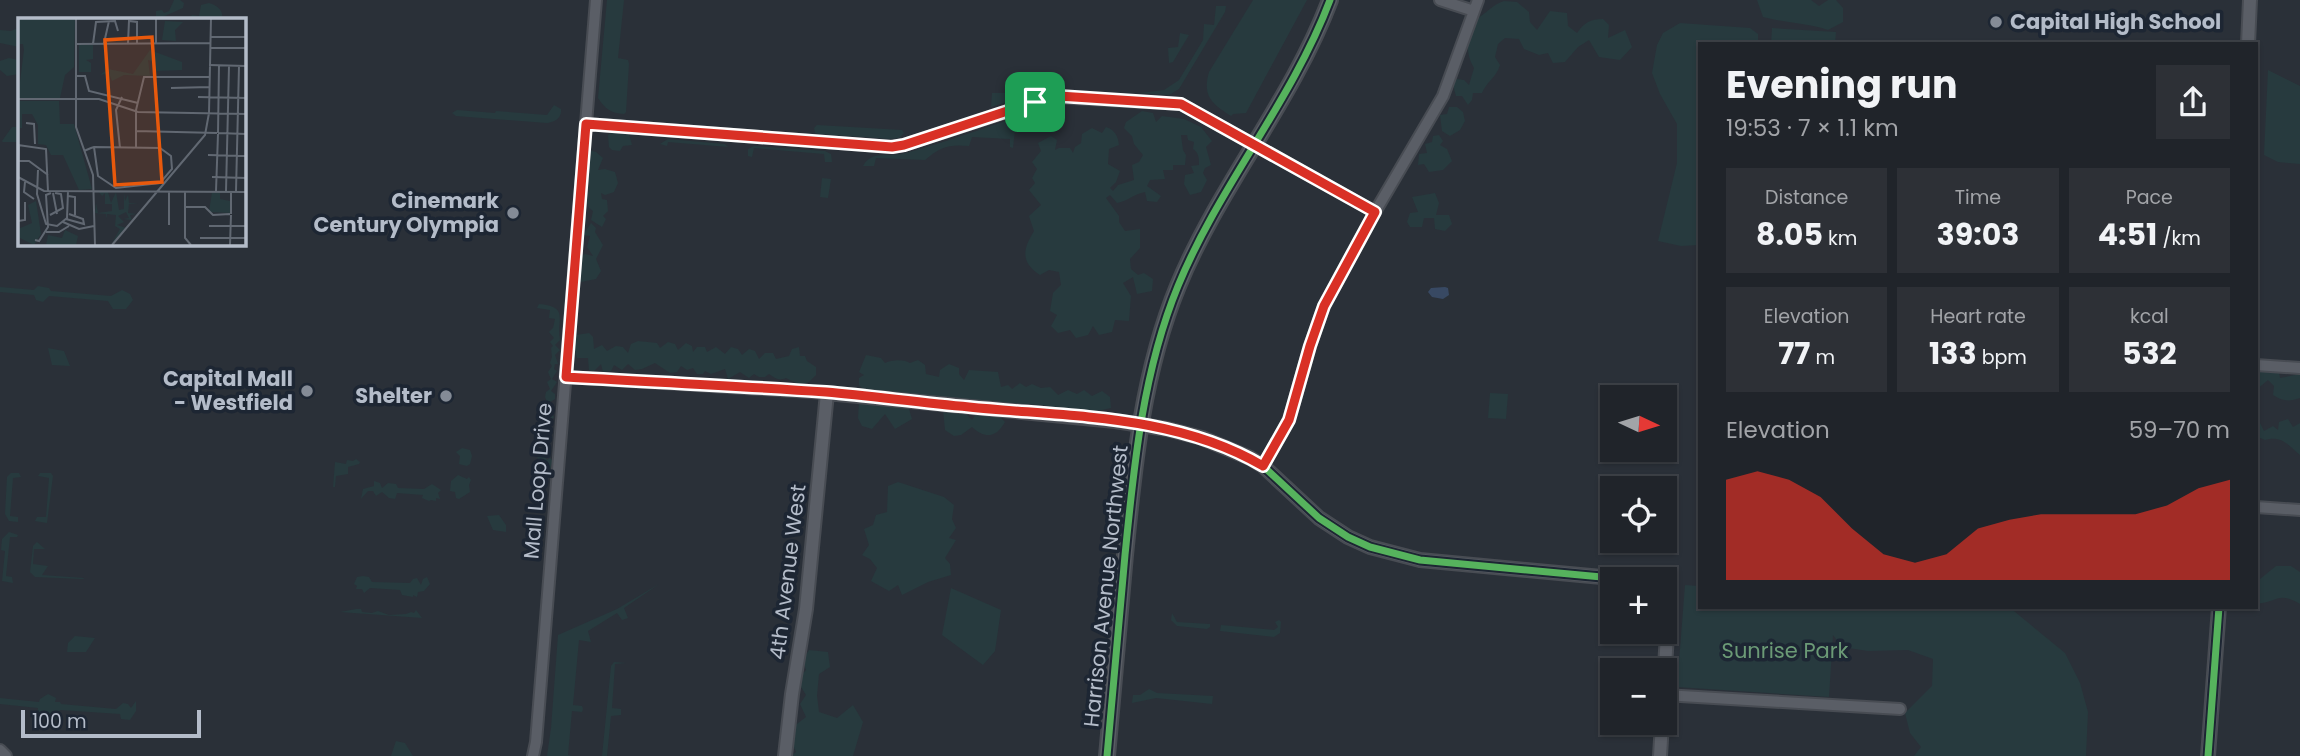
<!DOCTYPE html>
<meta charset="utf-8">
<style>
body{margin:0;font-family:Poppins,sans-serif;background:#2d3036;color:#f1f3f6;height:100vh;display:flex;flex-direction:column;font-size:26px;white-space:nowrap}
*{box-sizing:border-box;margin:0}
p{font-size:23px;color:#a2a4a8}
.icon{flex:none;width:38px;height:38px;fill:none;stroke:currentColor;stroke-width:2;stroke-linecap:round;stroke-linejoin:round}
.map{position:relative;flex:1;overflow:hidden}
.details{position:absolute;left:1698px;top:42px;width:560px;height:567px;display:flex;flex-direction:column;background:#20242a;border-radius:0px;box-shadow:0 2px 5px #0004,0 0 0 2px #3d4147}
.details>*{flex:none}
.needle{width:46px;rotate:94deg}
.fabs{position:absolute;left:1600px;top:385px;display:grid;gap:14px}
.fabs a{display:grid;place-items:center;width:77px;height:77px;border-radius:0px;background:#20242a;box-shadow:0 2px 5px #0004,0 0 0 2px #3d4147;font-size:35px}
.scale{position:absolute;left:21px;bottom:18px;width:180px;box-sizing:border-box;padding-left:7px;border:4px solid #b4bcc9;border-top:0;font-size:19px;line-height:24px;white-space:nowrap;color:#b4bcc9;-webkit-text-stroke:5px #1d2633;paint-order:stroke}
.pin{position:absolute;display:grid;place-items:center;width:60px;height:60px;color:#fff;margin:-30px;border-radius:14px;box-shadow:0 4px 10px #0006}
.round{display:grid;place-items:center;flex:none;width:74px;height:74px;border-radius:0px;background:#2d3036}
.summary{display:flex;align-items:center;justify-content:space-between;height:119px;padding:0 28px}
h1{font-size:38px;font-weight:700;line-height:52px}
.stats{display:grid;grid-template-columns:repeat(3,1fr);gap:10px;height:119px;padding:7px 28px}
.stats div{display:grid;align-content:center;border-radius:0px;background:#2d3036;text-align:center}
.stats b{font-size:30px;font-weight:700}
.stats small{font-size:19px;font-weight:400}
.stats p{font-size:19px}
.chart{height:196px;padding:14px 28px}
.chart p{display:flex;justify-content:space-between}
.chart svg{width:100%;height:126px;margin-top:7px;fill:#d93025;opacity:.7}
.map>svg:first-child{display:block}
.green{fill:#273a3e}
.water{fill:#384963}
.lines{fill:none;stroke-linecap:round;stroke-linejoin:round}
.minor-casing{stroke:#484c53;stroke-width:14}
.tertiary-casing{stroke:#484c53;stroke-width:16}
.secondary-casing{stroke:#484c53;stroke-width:18}
.minor{stroke:#5a5e66;stroke-width:10}
.tertiary{stroke:#5a5e66;stroke-width:12}
.secondary{stroke:#595d64;stroke-width:14}
.cycleway-casing{stroke:#1d2633;stroke-width:11}
.cycleway{stroke:#56b35d;stroke-width:7}
.route-casing{stroke:#fff;stroke-width:14}
.route{stroke:#d93025;stroke-width:9}
.poi-dot{fill:#848b96;stroke:#1d2633;stroke-width:2.5}
.labels{text-anchor:middle;stroke-width:7;stroke-linejoin:round;paint-order:stroke}
.poi-label{font-size:21px;font-weight:bold;fill:#b4bcc9;stroke:#1d2633;text-anchor:end}
.street-label{font-size:21px;fill:#b4bcc9;stroke:#1d2633}
.park-label{font-size:21px;fill:#6b9a76;stroke:#1d2633}
.inset-road{fill:none;stroke:#616872;stroke-width:2}
.view{fill:#e8590c;fill-opacity:0.15;stroke:#e8590c;stroke-width:3.5}
.inset-edge{fill:none;stroke:#b4bcc9;stroke-width:3.5}
</style>
<div class="map">
<svg width="2300" height="756" viewBox="0 0 2300 756">
<rect width="100%" height="100%" fill="#2a3038"/>
<path class="green" d="M174 0H180L184 3 183 8 158 19 156 17V11L162 10 164 13 169 11Z
M607 0H624L618 58 628 60 629 64 626 112 624 114C611 113 605 109 598 98Z
M1253 0H1307L1246 113 1233 114 1231 116C1212 104 1202 96 1209 72Z
M1757 0H1811L1819 6 1828 0H1836L1843 8V22L1828 30C1807 23 1785 23 1763 17Z
M1504 1 1517 2 1529 12 1530 22 1537 30 1550 11 1567 13 1568 26 1577 33C1584 23 1590 19 1603 19L1609 25 1608 38 1625 30 1632 47 1620 60 1599 57 1589 40 1578 47 1565 62 1553 63 1548 53 1539 55 1524 49 1519 39 1505 38 1498 44 1495 57 1500 65C1496 78 1487 81 1482 93H1473L1472 100 1468 105 1462 96H1456L1453 85 1457 79 1464 80 1469 85 1474 68C1464 51 1468 38 1474 20 1487 14 1491 5 1504 1Z
M209 3C216 5 224 10 222 19H189L192 15 199 16 201 5Z
M1216 6H1226L1225 12 1179 89 1169 95 1140 93 1164 90 1179 80 1203 40 1204 24 1214 25Z
M1680 23 1750 28 1758 34V44H1699V245L1681 246 1658 241 1677 163V124L1660 94 1652 73 1657 45 1663 33Z
M18 28 19 47 0 43V30L11 31Z
M1772 28 1836 32 1835 44H1771Z
M1180 33 1189 35 1173 62 1169 63 1168 48 1178 47Z
M9 58 19 60V74L7 76 0 70V61Z
M2268 70 2300 86V164L2278 162 2264 155Z
M992 93H1009L1010 101 991 107Z
M554 105 561 109C562 118 555 122 547 123L456 116 452 113 457 110 495 113 496 111 547 115Z
M1449 107H1457L1463 112 1465 121 1460 130 1450 136 1442 131 1440 115 1447 114Z
M1142 111 1153 113 1156 122 1162 116 1184 119 1201 127 1212 141 1206 147 1211 165 1205 168 1203 173 1207 180 1201 192 1190 195 1184 184 1185 175 1194 173 1191 166 1199 165C1199 158 1199 153 1193 149L1194 142 1188 140 1187 135H1181L1183 150 1186 155 1185 165H1173V170H1163L1165 179 1150 180 1147 186 1161 196 1157 202 1147 201 1145 192C1134 194 1128 201 1117 203L1110 195 1106 198 1119 216V222L1125 231 1140 229V248L1130 259 1131 269 1138 275 1144 273 1153 279 1152 291 1137 294 1133 277 1123 283 1131 296 1129 321 1115 320 1112 332 1099 335 1093 326 1088 335 1076 338 1070 330 1058 333 1051 326 1057 315 1050 311 1053 293 1061 285 1059 272 1049 270 1040 275C1020 262 1023 249 1034 231L1029 216 1041 205 1029 190 1035 183 1032 178 1037 169 1032 162 1041 151 1038 143 1051 136 1057 140 1055 150 1059 148H1070L1073 153 1075 147 1081 143 1082 134 1092 128 1102 133 1106 127C1115 130 1118 136 1119 145L1109 149 1108 164 1120 171 1116 182 1110 188 1113 191 1118 185 1134 180 1132 165 1139 162 1143 155 1134 144 1132 136 1124 128 1126 122Z
M1021 116 1025 120 1016 121 1013 148 1010 147V139L972 137 969 146C949 144 940 147 925 160L876 158 874 166H863C871 150 887 157 901 154 942 144 982 128 1021 116Z
M817 125 902 130 904 133 899 138 890 139 820 134 815 133 814 128Z
M12 127H19V142H3L2 141Z
M614 130H628L632 145 623 146 620 151 612 150 609 147 608 135Z
M1439 135 1443 141 1440 145 1447 149 1452 161 1443 170 1429 172 1424 164 1418 165 1419 154 1427 153 1425 144 1432 142 1433 136Z
M668 139 725 144 728 147 668 142 667 146 660 144Z
M754 146 825 151 831 154 832 162H825L824 154 754 148 752 157 748 156V149Z
M588 150 596 152 603 158 598 170 605 169 615 172 618 183 614 192 605 195 601 193 602 199 607 200 608 211 603 216 606 219 602 227 591 220 593 211 589 208 585 196 589 191 580 181Z
M822 178 831 179 828 198 820 197Z
M1435 193 1439 203 1436 215H1449L1452 224 1445 231 1435 229 1434 218H1424L1422 227H1410L1407 222 1410 213 1418 212 1412 197Z
M591 223 596 228 595 232 603 245 596 259 601 271 596 279 581 282 571 274 580 257 585 254 593 256 587 247 590 236 583 235Z
M38 286 49 288 51 291 111 296 122 290 130 294 133 300 126 309H113L108 301 49 296 43 302 36 300 34 295 0 292V287L34 290Z
M539 304C570 307 556 319 560 340L555 345 560 350 555 355 558 364H555L554 369 557 371 552 379 557 382 551 391 555 394V399L550 402 554 407 552 412 554 418 550 419 552 424 549 427H546L548 422 545 418 549 414V406L545 397 546 392 550 389 547 382 551 379 548 372 552 366 550 363 552 357 551 348 553 346 550 342 554 338 549 332 553 328 555 319 549 318 550 310 537 308Z
M589 333 593 337 594 349 602 345 607 351 616 346 623 347 628 353 631 344 638 341 657 343 660 348 668 342 675 344 678 350 686 343 692 346 693 352 697 347H705L707 352 716 347 725 354 731 347 738 349 742 355 749 349 755 351 759 359 765 353H773L776 359 789 356 792 349 799 347 800 356H805L807 361 816 367V375L809 382 800 385 786 378C779 381 776 379 769 374L765 377H759L754 374 749 378 740 372 728 379 725 369 711 374 705 371 703 374H697L693 368 687 370 681 366 677 372 670 373 655 363 642 369 635 370 628 364 622 370 614 365 611 371 603 372 601 364 593 372 589 370 588 358H577L573 344 576 335Z
M48 348 64 351 70 366 52 365Z
M866 355 881 358 885 363C892 360 903 359 910 363L918 360 925 365 926 374 939 377 940 370 949 364 959 368V374L964 380 969 370 998 372 1001 387 1008 385 1012 389 1020 383 1026 387 1032 384 1041 388 1050 387 1058 395 1068 390 1077 394 1084 390 1092 396 1102 391 1110 397 1111 408 1089 413 1042 405 985 401 968 403 953 398 948 409 964 412 972 420 976 414 989 405 1005 422C996 438 985 439 972 427L961 435 954 436 945 430 942 399 928 395 913 398 909 409 912 419 895 429 885 414 872 429 862 426 858 418 859 402 867 393 859 385V378L864 375 859 372Z
M2256 365 2279 373 2280 378 2300 374V398C2289 402 2282 401 2273 395L2274 386 2268 380 2256 390Z
M1490 393 1508 394 1506 419 1488 418Z
M2256 415 2264 431 2273 426 2278 430 2279 422 2288 419 2293 427 2300 423V455C2288 445 2282 435 2265 440L2258 437 2256 440Z
M462 448 470 450 472 456 470 464 467 466 459 464 460 456 456 452Z
M543 455 547 460 550 458 553 461 548 474 544 472 543 474V470L540 472 539 468 536 467 539 464 533 462 539 460 537 457Z
M356 459 360 462 359 464 348 467V474L336 476 335 487H333L335 462 346 464 347 460 353 461Z
M11 473H19L21 477 13 478 10 516 18 517V522L9 521 5 514 7 477Z
M40 473H51L53 476 47 523 35 521 37 517H46L49 478 38 476Z
M458 475 467 479 469 477 471 480 469 485 470 492 459 499 456 498 455 492 450 491 451 481Z
M374 481 380 483 382 488 388 483 396 484 398 488 424 489 432 484 441 490 438 493 440 499 436 498V501L431 500 429 501 422 498 423 495 397 493 395 499 389 498 382 492 376 496 373 491H368L361 499 363 489 374 486Z
M898 482 944 497 954 505 952 519 956 528 949 538 956 540 945 558 950 564 951 575 928 582 902 595 898 585 889 591 871 581 877 568 870 559 862 555 869 545 864 529 873 525 876 515 887 512 888 486Z
M499 515 506 525V532L493 530 487 516Z
M9 532 18 535 17 537H10L6 576 12 577 13 583 2 581 5 551 1 550 2 539Z
M37 542 45 549H34L33 564 48 566 42 575 84 578 83 579 35 577 30 572 33 546Z
M2276 566H2291L2300 572V604C2278 591 2278 602 2256 604V578L2260 579Z
M363 576 369 577 372 582 410 583 413 579 417 578 421 585 423 579 427 577 430 584 424 591 418 592 417 597 413 595V597L402 595 400 590 370 588 364 593 362 589H356L357 586 354 584 357 577Z
M659 584 624 608 628 618 622 620 617 613 588 631 591 642 579 640 573 705 582 706 583 709 582 712 572 711 568 755 572 756H547L551 728 558 635 617 609Z
M1685 585 1699 586V607H2009L2065 653 2080 683 2088 712 2086 756H1914L1921 747 1910 733 1905 713 1932 686 1933 659 1908 650 1868 651 1842 647 1833 635 1829 697 1677 687Z
M951 588 1001 610 995 651 983 665 942 635Z
M356 609H361L362 612 372 613 378 611 389 615 406 614 411 612 414 613 416 610 422 618 340 612Z
M1172 613 1177 622 1210 624V627L1207 629 1177 626 1171 620Z
M1279 620 1281 622 1280 633 1274 637 1220 631 1221 625 1274 630 1278 627 1275 622Z
M75 636 95 638 86 652H67L68 643Z
M809 650 828 652 830 667 819 674 817 696 819 712 837 718 853 705 863 722 853 756H791L796 752 793 745V727L806 717 800 704 806 695 797 680 806 670 803 660Z
M614 662 626 663 615 664 612 708 621 709V715L611 716 607 756H602L611 666Z
M1149 689 1157 693 1213 696 1212 704 1156 698 1132 703 1133 695H1140Z
M48 694 56 698 55 702H60L61 704 116 709 123 703 128 704 131 708 136 701V711L130 720 121 719 120 714 60 710 56 720 37 716 38 708 0 704V698L39 702 40 699Z
M396 741 405 743 413 756H391Z"/>
<path class="water" d="M1445 287 1448 288 1449 295 1443 299 1432 297 1428 292 1431 288Z"/>
<g class="lines">
<g class="minor-casing">
<path id="minor" d="M1440 0 1474 11
M586 124 892 147 904 145 1054 97 1181 104 1375 212
M2256 365 2300 368
M566 377 827 393
M1263 466 1289 420 1310 346 1324 306 1375 212 1443 96 1478 0
M2256 507 2300 510
M1664 695 1900 709
M0 750 6 756
M533 756 536 742 596 0"/>
</g>
<g class="tertiary-casing">
<path id="tertiary" d="M2248 44 2250 0
M1664 583 1670 584 1664 684
M785 756 792 694 806 609 827 393 1115 421 1167 429 1202 438 1250 458 1263 466 1319 518 1348 537 1370 547 1420 560 1623 579
M1660 756 1662 723
M2208 756 2219 607"/>
</g>
<g class="secondary-casing">
<path id="secondary" d="M1107 756C1113 689 1119 622 1125 555 1134 464 1143 371 1178 286 1219 186 1292 101 1330 0"/>
</g>
<use href="#minor" class="minor"/>
<use href="#tertiary" class="tertiary"/>
<use href="#secondary" class="secondary"/>
<g class="cycleway-casing">
<path id="cycleway" d="M566 377 827 393 1115 421 1167 429 1202 438 1250 458 1263 466 1319 518 1348 537 1370 547 1420 560 1623 579
M1107 756C1113 689 1119 622 1125 555 1134 464 1143 371 1178 286 1219 186 1292 101 1330 0
M2208 756 2219 607"/>
</g>
<use href="#cycleway" class="cycleway"/>
</g>
<g class="lines">
<g class="route-casing">
<path id="route" d="M1059 96 1181 104 1375 212 1324 306 1310 346 1289 420 1263 466C1175 414 1068 417 969 407 921 403 873 396 826 392 739 386 652 382 566 377L586 124 892 147 904 145 1035 102Z"/>
</g>
<use href="#route" class="route"/>
</g>
<g class="poi-dot">
<circle cx="1996" cy="22" r="7"/>
<circle cx="513" cy="213" r="7"/>
<circle cx="307" cy="391" r="7"/>
<circle cx="446" cy="396" r="7"/>
</g>
<g class="labels">
<g class="poi-label">
<text x="2010" y="29" text-anchor="start">Capital High School</text>
<text x="499" y="208">Cinemark<tspan x="499" dy="24">Century Olympia</tspan></text>
<text x="293" y="386">Capital Mall<tspan x="293" dy="24">- Westfield</tspan></text>
<text x="432" y="403">Shelter</text>
</g>
<g class="street-label">
<text transform="translate(538 481) rotate(-85)" y="7">Mall Loop Drive</text>
<text transform="translate(788 572) rotate(-83)" y="7">4th Avenue West</text>
<text transform="translate(1106 586) rotate(-84)" y="7">Harrison Avenue Northwest</text>
</g>
<g class="park-label">
<text x="1785" y="658">Sunrise Park</text>
</g>
</g>
<g transform="translate(18 18)">
<rect width="228" height="228" fill="#2a3038"/>
<path d="M0 0H57L56 49 47 57 42 80H0L6 32 5 26H0ZM147 3 165 4 157 12 158 23 144 22ZM61 27H75V41L68 42 73 45V54H61ZM132 32 164 44V52L137 53V44L130 42 132 58 106 57 94 63 91 55 82 57 90 51 115 56ZM0 83H41L42 106H56L74 171 61 172 45 137H33L28 127 20 126V107L14 96H4V110H0ZM80 173 90 174 93 185 98 174 101 192 106 191V174L107 183 110 177 111 185H120L111 186 110 195 119 196 112 197 114 202 105 201 111 200 108 194 100 198 106 204 99 207 108 210 93 227 102 211 97 208 98 197 89 196 88 201V196L77 195 78 185 80 195 94 193V186H87V175L84 178ZM194 174H202V181L212 183V195L191 194ZM18 183 23 216 16 227 0 219V211L14 205 10 187ZM47 212 60 218 58 227H28L30 217 44 220Z" fill="#273a3e"/>
<path class="inset-road" d="M58 0V109L75 157 77 227M193 19H228M86 25 91 3M110 25 111 3 119 4V25M138 25V0M58 26 193 25M75 26 78 4 97 3 100 13M192 30H228M191 47 228 48M58 58H67L71 73 120 85M153 70 191 69M180 79 228 80M0 81H81L120 94 228 96M191 95 193 0M8 105 16 106 17 126M118 113 199 115M200 115 201 47M200 115 228 116M0 127 28 131 30 173M102 130 98 92 104 79M118 130V92L126 59H192M66 133 73 130 76 129H77L142 130 153 138 154 151 142 165 98 170 80 158 76 129M190 137 228 138M0 143H11L30 157M20 152 19 176 28 206 39 208 49 200 50 173M0 156 1 127M0 159 26 173 228 174M194 159 228 160M7 164 6 174 16 181M167 173V220L173 227M198 173 200 116M208 173 211 48M218 173 221 48M35 175 39 196M50 178 57 179V197M167 189H187L195 197 212 196M213 196V173M32 197 45 190 43 176 37 175M48 201 66 206 65 201 51 196M0 203 7 202V184M45 204 61 211 76 208M151 207V173M191 208H228M28 214H41L51 208M182 220H228M17 222 21 223 30 209 28 177 33 175M94 227 187 117 191 95M212 227 213 197"/>
<path class="view" d="M134 19 144 164 97 167 87 22Z"/>
<rect width="228" height="228" class="inset-edge"/>
</g>
</svg>
<div class="fabs">
<a><svg class="needle" viewBox="-14 -14 28 28"><path d="M0-13l5 13h-10z" fill="#e53935"/><path d="M0 13l5-13h-10z" fill="#a2a4a8"/></svg></a>
<a><svg class="icon" aria-label="locate" viewBox="0 0 24 24"><circle cx="12" cy="12" r="6"/><path d="M12 2v4M12 18v4M2 12h4M18 12h4"/></svg></a>
<a>+</a>
<a>−</a>
</div>
<div class="scale">100 m</div>
<div class="pin" style="left:1035px;top:102px;background:#1e9e55"><svg class="icon" aria-label="arrive" viewBox="0 0 24 24"><path d="M6 21V4h12l-3 4 3 4H6"/></svg></div>
<section class="details">
<div class="summary"><div><h1>Evening run</h1><p>19:53 · 7 × 1.1 km</p></div><a class="round"><svg class="icon" aria-label="share" viewBox="0 0 24 24"><path d="M12 15V3M7 8l5-5 5 5M5 13v7h14v-7"/></svg></a></div>
<div class="stats">
<div><p>Distance</p><b>8.05<small> km</small></b></div>
<div><p>Time</p><b>39:03</b></div>
<div><p>Pace</p><b>4:51<small> /km</small></b></div>
</div>
<div class="stats">
<div><p>Elevation</p><b>77<small> m</small></b></div>
<div><p>Heart rate</p><b>133<small> bpm</small></b></div>
<div><p>kcal</p><b>532</b></div>
</div>
<div class="chart"><p><span>Elevation</span>59–70 m</p>
<svg viewBox="0 0 160 44" preserveAspectRatio="none"><path d="M0 44V9L10 6L20 9L30 15L40 26L50 35L60 38L70 35L80 26L90 23L100 21L110 21L120 21L130 21L140 18L150 12L160 9V44z"/></svg>
</div>
</section>
</div>
